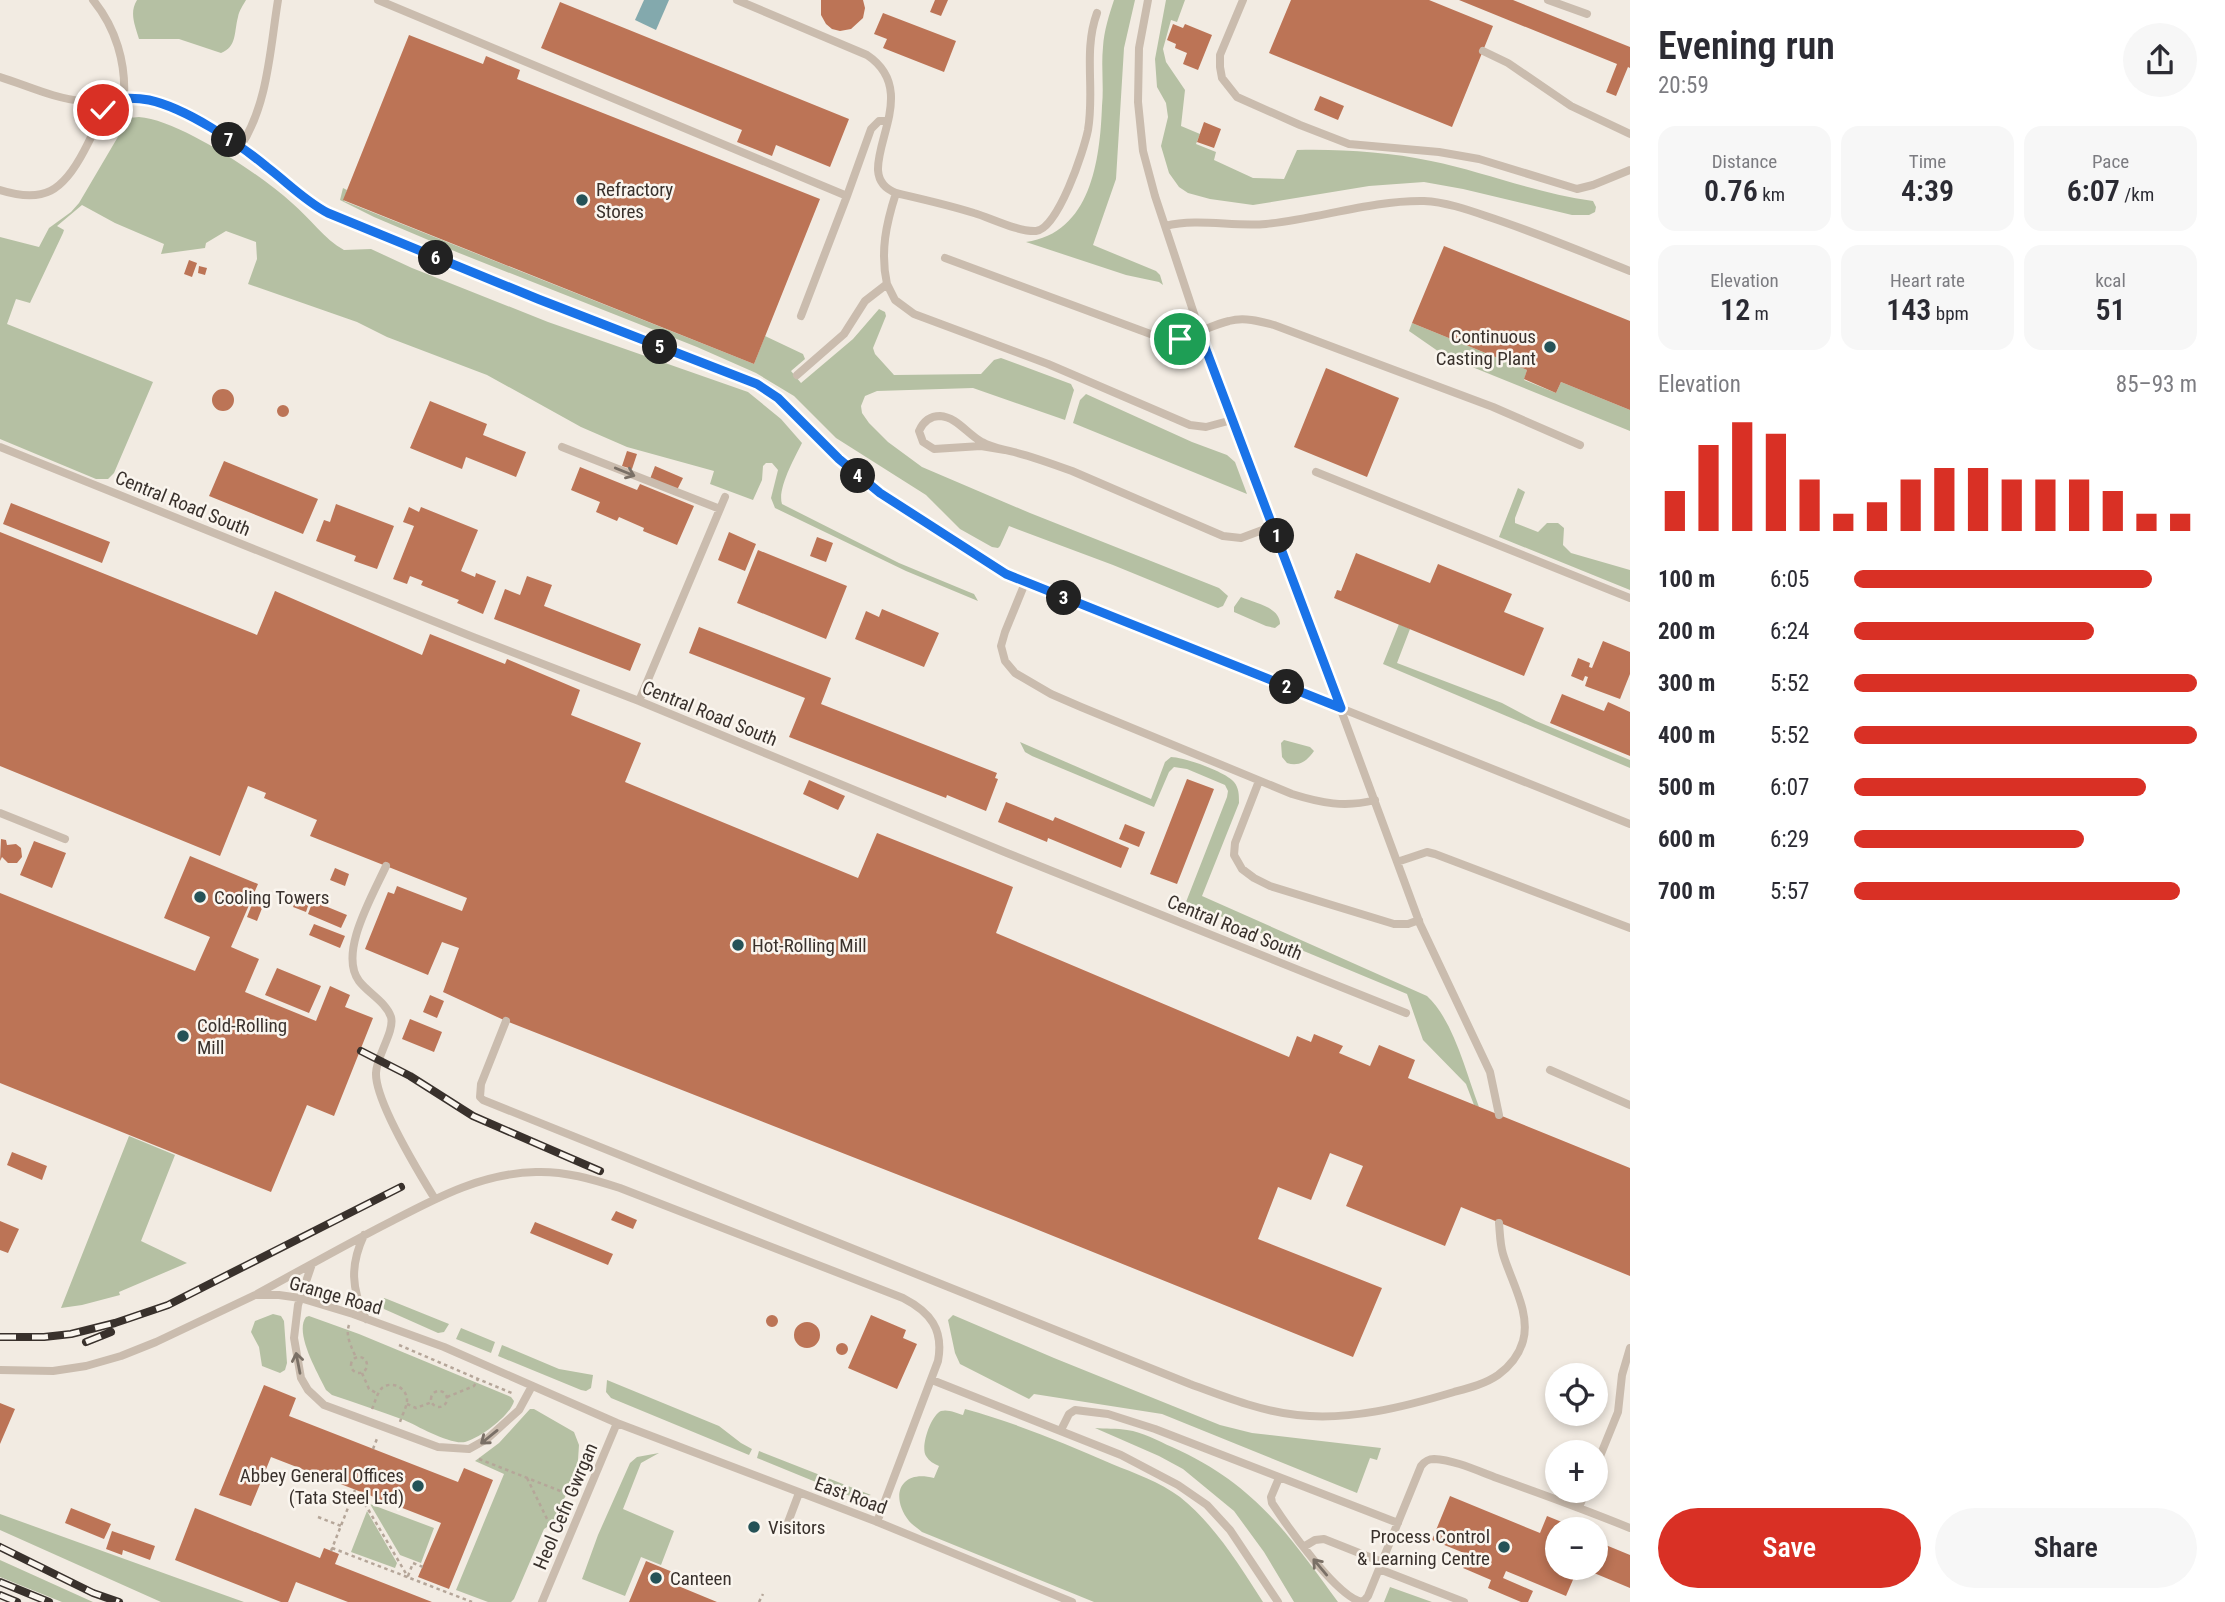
<!DOCTYPE html>
<meta charset="utf-8">
<style>
body{margin:0;font-family:"Roboto Condensed",sans-serif;background:#f7f7f7;color:#2b2b33;height:100vh;display:flex;flex-direction:column;font-size:26px;white-space:nowrap}
*{box-sizing:border-box;margin:0}
p{font-size:23px;color:#7c7c81}
.icon{flex:none;width:38px;height:38px;fill:none;stroke:currentColor;stroke-width:2;stroke-linecap:round;stroke-linejoin:round}
.map{position:relative;flex:1;overflow:hidden}
.panel{display:flex;flex-direction:column;background:#fff;width:595px}
.panel>*{flex:none}
.tools{position:absolute;left:1545px;top:1363px;display:grid;gap:14px}
.tools a{display:grid;place-items:center;width:63px;height:63px;border-radius:50%;background:#fff;box-shadow:0 4px 10px #0003;font-size:35px}
.pin{position:absolute;display:grid;place-items:center;width:60px;height:60px;color:#fff;margin:-30px;border:4px solid #fff;border-radius:50%;box-shadow:0 2px 7px #0007}
.km{position:absolute;width:35px;height:35px;margin:-18px;border-radius:50%;background:#222;color:#fff;font-size:19px;line-height:35px;text-align:center}
.round{display:grid;place-items:center;flex:none;width:74px;height:74px;border-radius:37px;background:#f7f7f7}
.head{display:flex;align-items:center;justify-content:space-between;height:119px;padding:0 28px}
h1{font-size:38px;font-weight:600;line-height:52px}
.figures{display:grid;grid-template-columns:repeat(3,1fr);gap:10px;height:119px;padding:7px 28px}
.figures div{display:grid;align-content:center;border-radius:18px;background:#f7f7f7;text-align:center}
.figures b{font-size:30px;font-weight:600}
.figures small{font-size:19px;font-weight:400}
.figures p{font-size:19px}
.chart{height:196px;padding:14px 28px}
.chart p{display:flex;justify-content:space-between}
.chart svg{width:100%;height:126px;margin-top:7px;stroke:#d93025;stroke-width:6}
.cta{display:flex;gap:14px;margin-top:auto;padding:14px 28px}
.cta a{flex:1;height:80px;border-radius:42px;background:#d93025;color:#fff;font-size:28px;font-weight:600;line-height:80px;text-align:center}
.cta a+a{background:#f7f7f7;color:#2b2b33}
ul{padding:0 28px;list-style:none;font-size:23px}
li{display:grid;grid-template-columns:112px 84px 1fr;align-items:center;height:52px}
li i{height:18px;border-radius:9px;background:#d93025}
main{display:flex;flex:1;min-height:0}
.map>svg:first-child{display:block}
.green{fill:#b5c0a3}
.water{fill:#83a9ad}
.building{fill:#bc7456}
.lines{fill:none;stroke-linecap:round;stroke-linejoin:round}
.path{stroke:#b5a699;stroke-width:2.5;stroke-dasharray:3.5 3.5;stroke-linecap:butt}
.service{stroke:#cabcae;stroke-width:8}
.rail-casing{stroke:#39312c;stroke-width:8}
.rail{stroke:#faf5ee;stroke-width:5;stroke-dasharray:16;stroke-linecap:butt}
.oneway{stroke:#7a7066}
.route-casing{stroke:#fff;stroke-width:14}
.route{stroke:#1a73e8;stroke-width:9}
.poi-dot{fill:#255257;stroke:#faf5ee;stroke-width:2.5}
.labels{text-anchor:middle;stroke-width:5;stroke-linejoin:round;paint-order:stroke}
.poi-label{font-size:19px;fill:#39312c;stroke:#faf5ee;text-anchor:start}
.street-label{font-size:19px;fill:#39312c;stroke:#faf5ee}
</style>
<main>
<div class="map">
<svg width="1630" height="1602" viewBox="0 0 1630 1602">
<rect width="100%" height="100%" fill="#f2ebe2"/>
<path class="green" d="M137 0H246C243 5 239 11 238 17 234 32 237 47 221 53L179 39H139C135 25 129 13 137 0Z
M1114 0H1135L1124 48 1116 179 1093 245 1156 271 1160 275 1163 285 1159 282 1126 275 1026 242C1091 233 1100 160 1102 106 1104 86 1101 67 1103 47 1104 31 1109 15 1114 0Z
M1166 0H1185L1177 22 1171 20 1163 49 1166 62 1185 90 1181 126 1200 134 1196 144 1216 152 1214 160 1253 178 1284 179 1297 150C1342 149 1388 152 1431 161 1485 172 1538 194 1593 201L1596 207 1595 212 1589 215H1572L1463 189 1424 182 1369 186 1253 205 1210 199 1188 193 1179 187 1169 173 1161 146 1168 117 1166 103 1157 87 1155 59Z
M139 117C180 120 261 175 292 203 310 218 324 239 344 250L371 249 412 268 548 322 748 392 781 419 802 443C795 457 777 489 782 504L899 563 969 592 974 594 978 601 906 571 775 508 771 498 778 470 772 463H766L763 466 762 480 753 500 710 484 714 471 627 447 581 427 487 375 387 337 357 322 248 284 257 259 256 242 226 231 206 243 205 248 161 254 164 244 115 223 82 205 57 226 64 230 63 233 30 303 16 299 7 324 153 382 114 473 108 479H96L0 439V237L39 247 49 228 71 212 79 203 129 118Z
M343 188 347 190 344 201 754 364 765 336 803 354 805 359 791 371 801 383 853 339 879 309 885 312 886 316 873 348 875 354 894 375 981 374 994 360 1001 358 1071 384 1074 390 1065 420 973 388 877 391 865 396 861 406 862 413 869 423 888 442 922 467 1030 513 1219 588 1228 596 1223 606 1218 608 1113 565 1009 526 1000 546 998 548 992 547 960 529 926 495 836 438 794 396 756 373 697 347 459 253 374 217 340 200Z
M1412 323 1527 370 1524 380 1556 393 1561 382 1630 410V431L1445 356 1409 331Z
M1086 394 1192 442 1227 455 1235 462 1247 494 1073 423 1080 400Z
M1518 488 1525 492 1515 518V523L1538 532 1547 523H1558L1564 528 1563 545 1571 553 1630 570V590L1499 537Z
M1241 597C1255 603 1280 607 1280 624L1275 628 1266 626 1234 612V607Z
M1399 624 1410 629 1397 663 1502 703 1536 721 1630 760V768L1383 664Z
M1284 740 1310 747 1314 751C1307 761 1299 767 1287 763L1282 757 1281 743Z
M1020 742 1151 799 1165 762 1171 757C1184 757 1226 772 1234 782 1239 788 1239 795 1239 803L1202 896 1427 996C1454 1021 1466 1073 1479 1107L1474 1105 1466 1084 1423 1040 1407 994 1186 902 1227 797 1228 791 1225 785 1187 769 1174 767 1169 772 1154 807 1032 756 1025 752Z
M129 1136 175 1155 141 1241 187 1263 119 1292 120 1295 82 1305 61 1308Z
M384 1298 387 1299 449 1324 444 1332 438 1333 384 1309 382 1303Z
M273 1314 281 1316 284 1321 287 1363 285 1370 280 1373 262 1366 259 1347 251 1332 255 1321Z
M953 1315 1054 1358 1220 1425 1252 1433 1381 1448 1377 1460 1370 1458 1357 1493 1162 1414 1034 1394 1029 1399 960 1364 955 1353 948 1320Z
M309 1316 359 1334 511 1397 514 1401C511 1415 479 1439 465 1442 450 1445 418 1426 404 1420 380 1411 356 1403 332 1395L326 1390C318 1373 294 1333 306 1317Z
M461 1328 495 1342 491 1353 456 1339Z
M502 1345 559 1369 593 1375 591 1388 586 1391 581 1390 498 1356Z
M607 1380 719 1426 741 1443 752 1449 749 1455 611 1398 606 1392Z
M530 1409H534L574 1432 579 1445 578 1460 572 1482 553 1523 544 1529 514 1599 511 1602H488L456 1590 504 1474 475 1461 499 1443Z
M965 1409C1016 1423 1064 1443 1112 1464 1134 1473 1160 1482 1180 1497 1215 1525 1239 1565 1263 1602H1094L922 1532C918 1528 912 1525 909 1521 889 1495 901 1469 934 1478L939 1466C934 1464 929 1461 926 1456 920 1447 931 1415 941 1411 948 1409 957 1413 963 1415Z
M1095 1428C1105 1429 1117 1428 1127 1430 1143 1432 1158 1441 1172 1447 1254 1484 1286 1531 1338 1602H1294L1264 1552 1234 1511 1183 1469 1159 1456Z
M759 1451 871 1495 861 1497 850 1496 757 1458Z
M659 1453 641 1463 623 1509 674 1531 661 1565 641 1557 625 1596 582 1579 598 1535 630 1463 637 1457Z
M370 1504 434 1528 421 1563 400 1555Z
M367 1511 397 1563 395 1568 351 1552Z
M0 1514 216 1592 244 1602H161L0 1530Z
M0 1560 93 1602H62L0 1577Z
M1390 1587 1432 1602H1384Z"/>
<path class="water" d="M644 0H669L656 30 635 20Z"/>
<path class="building" d="M821 0H863L865 8 863 18 851 29 840 31 832 29 826 24 821 15Z
M935 0H948L941 16 930 12Z
M1291 0H1429L1493 26 1452 127 1269 53Z
M1459 0H1513L1630 47V68L1628 67 1616 96 1606 92 1617 64Z
M560 2 849 119 830 167 776 145 772 156 737 142 742 130 541 48Z
M883 13 956 41 944 72 883 48 887 39 874 34Z
M1173 24 1183 28 1185 24 1212 35 1198 70 1183 64 1187 53 1175 48 1176 44 1167 40Z
M409 35 483 64 486 56 520 70 517 79 820 199 754 364 343 200Z
M1320 96 1344 106 1338 120 1314 110Z
M1204 122 1221 129 1214 148 1197 142Z
M1444 246 1630 321V410L1561 382 1556 393 1524 379 1527 370 1412 323Z
M189 260 197 263 192 277 184 274Z
M199 266 207 268 205 275 198 273Z
M1326 368 1399 398 1367 477 1294 447Z
M212 400a11 11 0 1 1 22 0a11 11 0 1 1-22 0Z
M430 401 487 424 483 435 526 452 516 477 466 457 462 469 410 448Z
M277 411a6 6 0 1 1 12 0a6 6 0 1 1-12 0Z
M627 451 637 454 632 469 622 466Z
M224 461 318 499 303 534 209 496Z
M655 466 683 478 677 490 650 479Z
M580 467 637 490 640 484 694 506 677 545 643 531 644 528 619 517 617 521 596 512 600 502 571 490Z
M11 503 110 542 102 563 3 524Z
M336 504 394 526 377 569 354 561 356 556 316 541 324 520 330 522Z
M409 507 419 512 421 507 478 530 461 571 475 577 476 573 496 581 483 614 457 603 459 600 421 585 423 581 410 576 407 584 393 579 414 526 403 522Z
M0 532 257 635 275 591 422 655 430 634 505 664 507 659 580 690 571 715 641 743 625 782 858 878 877 833 1013 887 996 933 1289 1057 1297 1036 1311 1042 1314 1034 1343 1046 1339 1053 1370 1066 1379 1045 1415 1060 1408 1078 1630 1168V1276L1461 1207 1445 1246 1346 1206 1363 1166 1330 1153 1311 1200 1278 1187 1258 1239 1382 1288 1353 1357 1026 1225 506 1021 443 992 459 948 442 942 428 975 365 949 388 892 394 894 397 886 462 911 467 898 310 836 317 820 264 798 266 793 248 786 220 856 0 766Z
M729 532 756 544 745 571 718 560Z
M817 537 833 543 826 562 810 556Z
M758 550 847 586 826 639 737 603Z
M1356 553 1430 583 1438 564 1512 594 1504 612 1544 628 1524 676 1334 598 1337 590 1341 591Z
M527 576 552 585 544 606 641 644 630 671 494 619 505 589 520 595Z
M882 609 939 633 924 667 855 639 866 611 879 617Z
M699 627 831 678 821 704 997 773 995 778 998 779 986 811 947 795 946 798 789 737 805 698 689 653Z
M1603 641 1630 652V674L1620 699 1585 686 1588 677 1585 676 1583 681 1571 676 1578 658 1590 663 1589 667 1592 668Z
M1562 694 1604 711 1608 702 1630 712V756L1550 723Z
M1187 779 1214 789 1177 884 1150 874Z
M809 780 845 796 838 810 803 794Z
M1006 802 1053 821 1055 817 1129 848 1121 868 1048 838 1047 842 998 822Z
M1125 824 1145 832 1139 847 1119 839Z
M1 839 6 840 7 845 16 844 21 848 22 857 17 863H8L2 857 0 861Z
M34 841 66 853 52 888 20 875Z
M190 856 258 884 231 947 259 959 245 992 316 1021 330 986 350 995 345 1007 373 1018 334 1116 307 1105 271 1192 0 1083V893L195 971 210 937 164 918Z
M335 868 349 874 345 886 330 880Z
M256 894 266 898 257 921 247 917Z
M297 898 309 903 306 912 293 907Z
M313 901 347 915 341 928 308 914Z
M314 924 345 936 340 948 309 935Z
M277 968 321 986 309 1013 265 995Z
M430 995 444 1001 437 1018 423 1012Z
M410 1019 442 1032 434 1052 402 1039Z
M12 1152 47 1166 42 1180 7 1165Z
M616 1211 637 1220 633 1229 611 1220Z
M0 1221 19 1229 8 1253 0 1250Z
M535 1222 613 1254 608 1265 530 1233Z
M766 1321a6 6 0 1 1 12 0a6 6 0 1 1-12 0Z
M871 1315 906 1330 903 1338 917 1344 897 1389 848 1368Z
M794 1335a13 13 0 1 1 26 0a13 13 0 1 1-26 0Z
M836 1349a6 6 0 1 1 12 0a6 6 0 1 1-12 0Z
M264 1385 296 1398 289 1416 458 1482 464 1468 493 1480 449 1589 418 1577 441 1523 271 1457 251 1506 219 1495Z
M0 1403 15 1409 0 1444Z
M1450 1496 1540 1533 1547 1516 1579 1529 1558 1530V1568H1578L1566 1596 1506 1571 1503 1578 1533 1591 1528 1602H1521L1488 1588 1491 1580 1463 1568 1469 1555 1432 1540Z
M71 1508 111 1524 104 1539 65 1523Z
M195 1508 320 1558 324 1548 339 1554 335 1564 432 1602H348L296 1582 288 1602H281L175 1560Z
M112 1531 155 1546 150 1560 123 1550 122 1555 106 1549Z
M1596 1541 1630 1555V1588L1582 1568H1596Z
M646 1561 675 1573 671 1583 717 1602H629Z"/>
<g class="lines">
<path class="path" d="M349 1325C345 1337 352 1347 356 1358
M399 1345 478 1379
M351 1365a8 8 0 1 1 16 0a8 8 0 1 1-16 0Z
M362 1373 369 1389 378 1394
M431 1399a8 8 0 1 1 16 0a8 8 0 1 1-16 0Z
M447 1397 474 1386 478 1379 514 1394
M407 1404 416 1408 432 1402
M372 1409C375 1402 377 1393 382 1388 392 1380 407 1388 407 1400 407 1407 402 1415 400 1422
M373 1449 378 1436
M479 1459 573 1496
M527 1478 550 1525
M352 1498 365 1504 408 1577
M318 1517 341 1526
M332 1548 472 1602
M331 1551 355 1490
M408 1576 413 1563 423 1567
M759 1602 763 1594"/>
<path class="service" d="M93 0C116 28 126 63 124 98
M378 0 847 196
M737 0 867 55C930 97 843 173 896 193 886 224 880 252 887 284L865 301 844 334 797 375
M1148 0 1139 48 1138 102 1143 151 1155 196 1214 374 1273 526 1420 924 1490 1072 1499 1115
M1243 0 1220 55V67L1222 78 1237 97 1300 125 1349 144 1439 152 1479 159 1577 189 1593 185 1630 170
M1548 0 1587 14
M1483 51 1508 63 1571 106 1630 134
M0 77C26 85 55 99 83 101 108 102 133 94 157 102 197 117 236 141 268 168 288 184 305 201 328 213L480 276 763 387 778 398 839 459 880 493 1006 574 1630 824
M240 147C268 105 270 49 278 0
M0 190C44 204 63 191 84 151 93 134 101 118 106 99
M896 193C922 199 949 205 974 213 991 218 1018 232 1036 231 1058 229 1084 150 1088 130 1095 90 1083 51 1097 13
M1165 226C1199 218 1232 227 1266 224 1318 219 1372 200 1424 201 1445 202 1466 209 1486 216 1535 232 1582 252 1630 271
M945 258 1164 339C1187 341 1207 326 1229 321 1244 317 1259 321 1274 325L1493 407 1580 445
M887 284 895 300 914 314 1048 364 1190 425 1206 427 1232 420
M801 316 847 196 871 129 879 121H888
M0 447 473 637 639 701 1007 853 1406 1013
M562 447 720 509
M1005 450 981 446 934 449 923 442 919 431C923 422 930 416 940 416 957 417 968 435 982 442 992 448 1003 449 1014 452 1034 457 1053 464 1072 471L1223 536 1241 538 1273 526
M1316 472 1630 598
M1025 583 1005 632 1001 646 1005 661 1015 673 1051 694 1081 707 1292 794C1321 803 1345 808 1375 800
M639 701 725 497
M1259 781 1235 843 1234 855 1242 869 1254 878 1270 886 1394 924H1408L1419 920
M0 813 65 839
M1397 862 1427 852 1435 854 1630 928
M386 866C373 895 338 953 359 981 368 993 386 1002 391 1017 395 1031 376 1057 376 1073 375 1101 419 1173 435 1199
M506 1021 481 1084 480 1097 483 1100 1190 1384C1225 1397 1260 1411 1297 1415 1349 1421 1404 1407 1454 1392 1469 1388 1485 1384 1498 1375 1509 1367 1519 1355 1523 1341 1531 1313 1511 1281 1503 1254 1500 1244 1500 1234 1499 1223
M1550 1070 1630 1105
M364 1235C350 1265 351 1289 366 1319
M312 1264 298 1305 294 1338 301 1378 308 1390 324 1405 438 1447 469 1449 487 1439 519 1410 532 1386
M257 1294C301 1270 345 1245 390 1222 436 1198 482 1173 536 1172 565 1171 592 1179 620 1188L903 1298C930 1312 944 1329 938 1361L877 1522
M0 1370 53 1371 86 1366 121 1356 156 1342 255 1295H279L300 1298 353 1314 444 1347 617 1423 875 1521 1072 1602
M932 1380 1121 1455 1178 1485 1207 1505 1230 1530 1278 1602
M1061 1430 1069 1414 1075 1410 1108 1414 1155 1429 1398 1523
M1596 1466 1618 1412 1622 1375 1630 1348
M1279 1478 1271 1497 1272 1503C1287 1526 1338 1599 1363 1602L1368 1596 1379 1569
M1579 1507 1586 1491
M787 1525 799 1493
M1305 1546 1315 1540 1324 1539 1382 1562
M542 1602 617 1423
M1464 1602 1379 1569 1421 1466C1425 1461 1428 1459 1434 1459 1455 1460 1478 1471 1497 1478 1542 1494 1586 1510 1630 1528"/>
<g class="rail-casing">
<path id="rail" d="M361 1051 410 1076 473 1116 600 1171
M0 1337H44L71 1334 115 1323 168 1305 401 1187
M86 1342 111 1332
M0 1547 93 1593 119 1602
M0 1582 49 1602
M0 1595 17 1602"/>
</g>
<use href="#rail" class="rail"/>
</g>
<defs><path id="oneway-shaft" d="M-6 0H5M1.5-3L5.5 0L1.5 3" fill="none" stroke-width="1.6" stroke-linecap="round" stroke-linejoin="round" transform="scale(1.75)"/></defs>
<g class="oneway">
<use href="#oneway-shaft" transform="translate(625 472) rotate(22)"/>
<use href="#oneway-shaft" transform="translate(298 1363) rotate(-101)"/>
<use href="#oneway-shaft" transform="translate(489 1437) rotate(141)"/>
<use href="#oneway-shaft" transform="translate(1320 1567) rotate(-130)"/>
</g>
<g class="lines">
<g class="route-casing">
<path id="route" d="M103 110 106 100C120 98 135 97 149 100 186 108 238 143 267 167 288 183 305 201 328 213L538 299 757 384 778 398 839 459 880 493 1006 574 1341 708 1199 331 1180 339"/>
</g>
<use href="#route" class="route"/>
</g>
<g class="poi-dot">
<circle cx="582" cy="200" r="7"/>
<circle cx="1550" cy="347" r="7"/>
<circle cx="200" cy="897" r="7"/>
<circle cx="738" cy="945" r="7"/>
<circle cx="183" cy="1036" r="7"/>
<circle cx="418" cy="1486" r="7"/>
<circle cx="754" cy="1527" r="7"/>
<circle cx="1504" cy="1547" r="7"/>
<circle cx="656" cy="1578" r="7"/>
</g>
<g class="labels">
<g class="poi-label">
<text x="596" y="196">Refractory<tspan x="596" dy="22">Stores</tspan></text>
<text x="1536" y="343" text-anchor="end">Continuous<tspan x="1536" dy="22">Casting Plant</tspan></text>
<text x="214" y="904">Cooling Towers</text>
<text x="752" y="952">Hot-Rolling Mill</text>
<text x="197" y="1032">Cold-Rolling<tspan x="197" dy="22">Mill</tspan></text>
<text x="404" y="1482" text-anchor="end">Abbey General Offices<tspan x="404" dy="22">(Tata Steel Ltd)</tspan></text>
<text x="768" y="1534">Visitors</text>
<text x="1490" y="1543" text-anchor="end">Process Control<tspan x="1490" dy="22">&amp; Learning Centre</tspan></text>
<text x="670" y="1585">Canteen</text>
</g>
<g class="street-label">
<text transform="translate(183 503) rotate(22)" y="7">Central Road South</text>
<text transform="translate(710 713) rotate(22)" y="7">Central Road South</text>
<text transform="translate(1235 927) rotate(22)" y="7">Central Road South</text>
<text transform="translate(336 1295) rotate(16)" y="7">Grange Road</text>
<text transform="translate(851 1495) rotate(20)" y="7">East Road</text>
<text transform="translate(565 1506) rotate(-67)" y="7">Heol Cefn Gwrgan</text>
</g>
</g>
</svg>
<div class="tools">
<a><svg class="icon" aria-label="locate" viewBox="0 0 24 24"><circle cx="12" cy="12" r="6"/><path d="M12 2v4M12 18v4M2 12h4M18 12h4"/></svg></a>
<a>+</a>
<a>−</a>
</div>
<div class="pin" style="left:1180px;top:339px;background:#1e9e55"><svg class="icon" aria-label="arrive" viewBox="0 0 24 24"><path d="M6 21V4h12l-3 4 3 4H6"/></svg></div>
<div class="pin" style="left:103px;top:110px;background:#d93025"><svg class="icon" aria-label="check" viewBox="0 0 24 24"><path d="M5 12l5 5 9-10"/></svg></div>
<b class="km" style="left:1277px;top:536px">1</b>
<b class="km" style="left:1287px;top:687px">2</b>
<b class="km" style="left:1064px;top:598px">3</b>
<b class="km" style="left:858px;top:476px">4</b>
<b class="km" style="left:660px;top:347px">5</b>
<b class="km" style="left:436px;top:258px">6</b>
<b class="km" style="left:229px;top:140px">7</b>
</div>
<section class="panel">
<div class="head"><div><h1>Evening run</h1><p>20:59</p></div><a class="round"><svg class="icon" aria-label="share" viewBox="0 0 24 24"><path d="M12 15V3M7 8l5-5 5 5M5 13v7h14v-7"/></svg></a></div>
<div class="figures">
<div><p>Distance</p><b>0.76<small> km</small></b></div>
<div><p>Time</p><b>4:39</b></div>
<div><p>Pace</p><b>6:07<small> /km</small></b></div>
</div>
<div class="figures">
<div><p>Elevation</p><b>12<small> m</small></b></div>
<div><p>Heart rate</p><b>143<small> bpm</small></b></div>
<div><p>kcal</p><b>51</b></div>
</div>
<div class="chart"><p><span>Elevation</span>85–93 m</p>
<svg viewBox="0 0 160 44" preserveAspectRatio="none"><path d="M5 44V30M15 44V14M25 44V6M35 44V10M45 44V26M55 44V38M65 44V34M75 44V26M85 44V22M95 44V22M105 44V26M115 44V26M125 44V26M135 44V30M145 44V38M155 44V38"/></svg>
</div>
<ul>
<li><b>100 m</b>6:05<i style="width:87%"></i></li>
<li><b>200 m</b>6:24<i style="width:70%"></i></li>
<li><b>300 m</b>5:52<i style="width:100%"></i></li>
<li><b>400 m</b>5:52<i style="width:100%"></i></li>
<li><b>500 m</b>6:07<i style="width:85%"></i></li>
<li><b>600 m</b>6:29<i style="width:67%"></i></li>
<li><b>700 m</b>5:57<i style="width:95%"></i></li>
</ul>
<div class="cta"><a>Save</a><a>Share</a></div>
</section>
</main>
